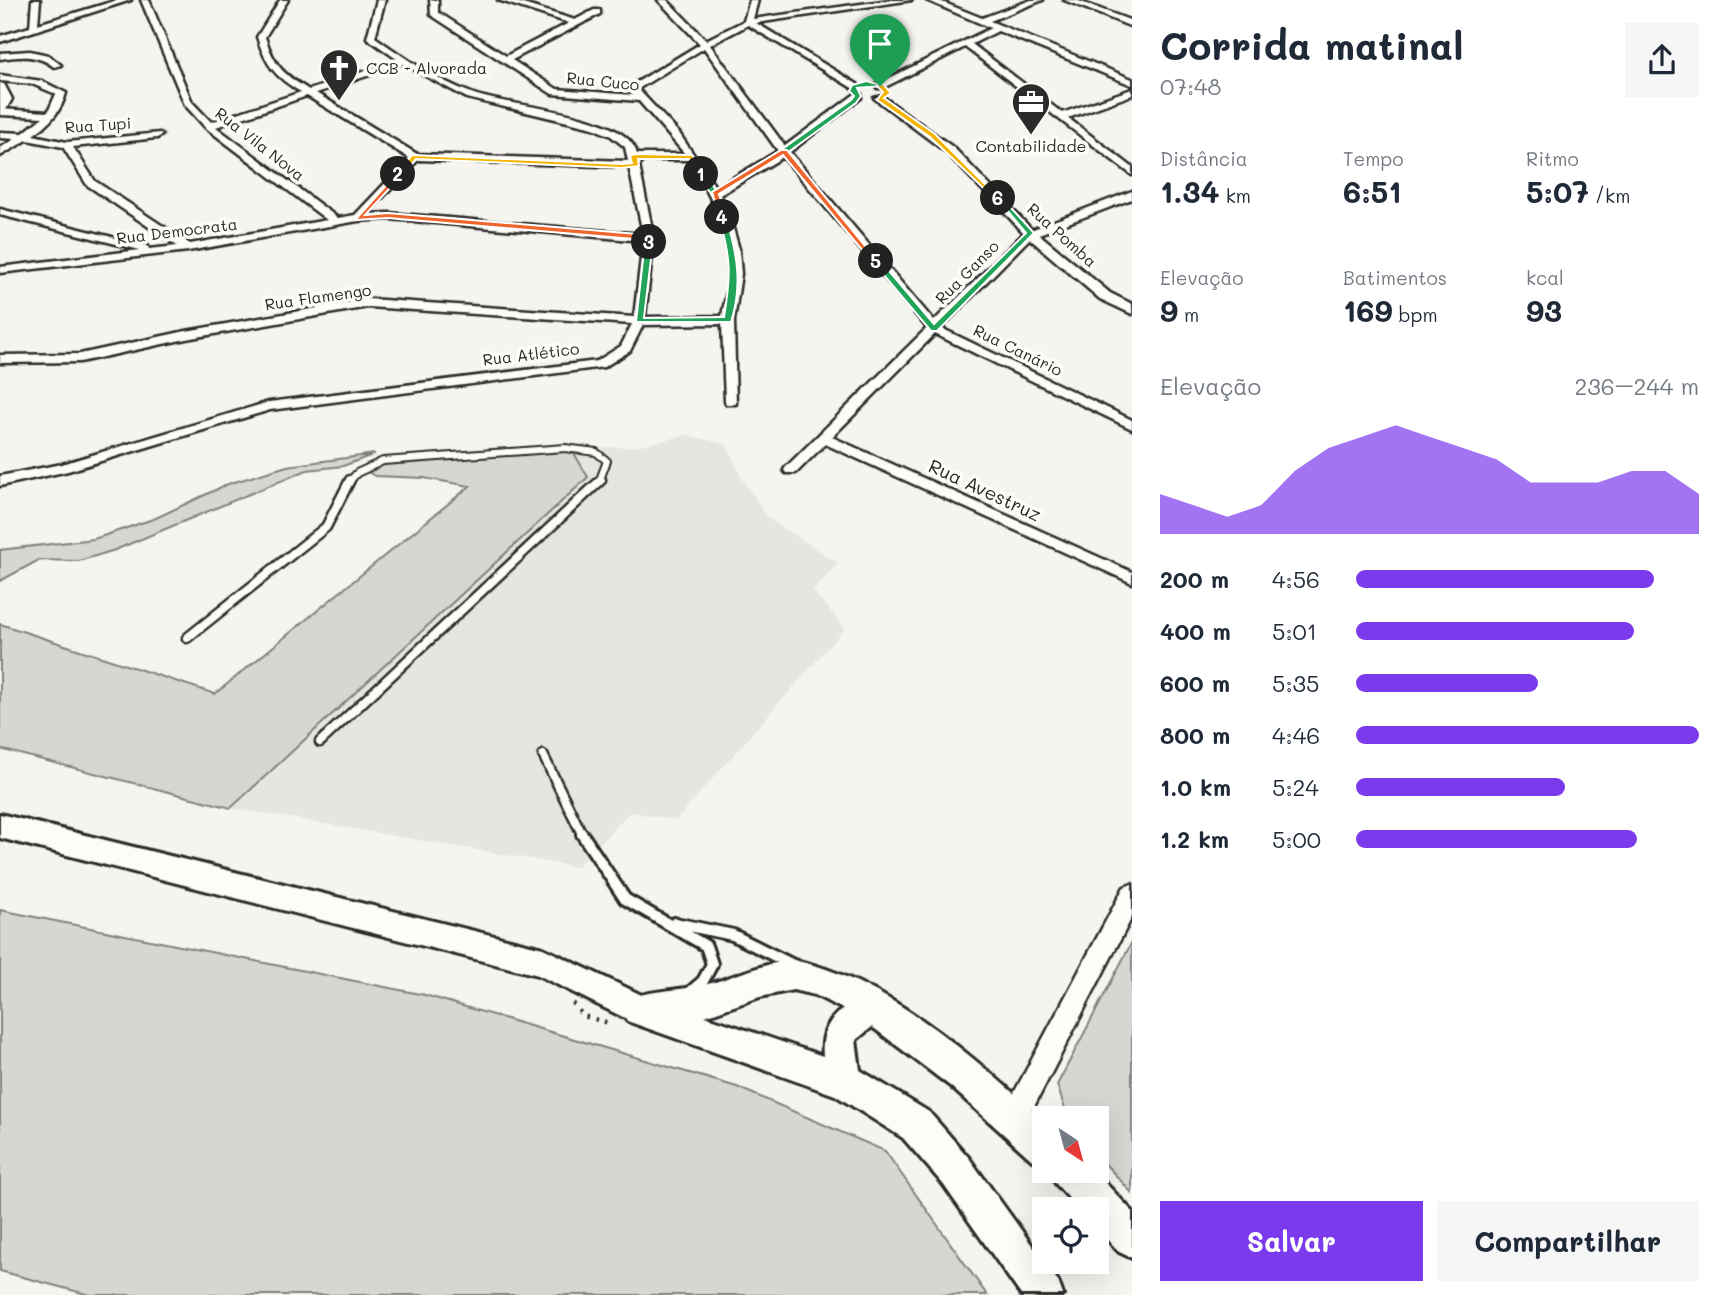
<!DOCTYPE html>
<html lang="pt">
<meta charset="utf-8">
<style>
body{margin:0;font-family:Mali,sans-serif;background:#f6f6f7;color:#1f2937;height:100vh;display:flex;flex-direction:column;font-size:26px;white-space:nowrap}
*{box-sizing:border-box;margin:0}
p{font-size:23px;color:#747a83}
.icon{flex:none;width:38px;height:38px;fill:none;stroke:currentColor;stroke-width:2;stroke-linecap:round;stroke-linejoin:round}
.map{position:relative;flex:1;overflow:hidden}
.drawer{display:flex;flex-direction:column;background:#fff;width:595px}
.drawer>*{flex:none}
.needle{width:46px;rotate:144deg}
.fabs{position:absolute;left:1032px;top:1106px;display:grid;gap:14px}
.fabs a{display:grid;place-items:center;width:77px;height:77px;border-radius:0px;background:#fff;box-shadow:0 7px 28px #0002;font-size:35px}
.pin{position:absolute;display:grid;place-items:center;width:60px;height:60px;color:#fff;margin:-72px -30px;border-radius:50% 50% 50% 0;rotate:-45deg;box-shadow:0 0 7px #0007}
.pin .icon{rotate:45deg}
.km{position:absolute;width:35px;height:35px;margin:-18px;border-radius:50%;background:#222;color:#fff;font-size:19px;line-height:35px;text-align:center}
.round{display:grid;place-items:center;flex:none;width:74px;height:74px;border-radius:0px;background:#f6f6f7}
.head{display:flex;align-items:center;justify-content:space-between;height:119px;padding:0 28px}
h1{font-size:38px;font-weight:700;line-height:52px}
.metrics{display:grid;grid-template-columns:repeat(3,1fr);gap:10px;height:119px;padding:7px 28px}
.metrics div{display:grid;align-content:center}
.metrics b{font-size:30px;font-weight:700}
.metrics small{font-size:19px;font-weight:400}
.metrics p{font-size:19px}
.chart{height:196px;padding:14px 28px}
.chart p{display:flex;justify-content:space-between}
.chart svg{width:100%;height:126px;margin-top:7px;fill:#7c3aed;opacity:.7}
.primary-button{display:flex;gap:14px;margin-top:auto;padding:14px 28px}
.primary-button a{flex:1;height:80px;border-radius:0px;background:#7c3aed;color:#fff;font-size:28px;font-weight:700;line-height:80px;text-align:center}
.primary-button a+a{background:#f6f6f7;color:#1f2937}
ul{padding:0 28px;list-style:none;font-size:23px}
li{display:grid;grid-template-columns:112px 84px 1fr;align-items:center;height:52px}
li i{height:18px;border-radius:9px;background:#7c3aed}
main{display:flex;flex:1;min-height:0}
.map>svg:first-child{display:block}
.built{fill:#e6e5e0}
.green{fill:#d7d6d2;stroke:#81807e;stroke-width:2}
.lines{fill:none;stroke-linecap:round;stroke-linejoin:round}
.service-far2-casing{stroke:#2b2b2b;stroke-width:10}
.service-far1-casing{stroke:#2b2b2b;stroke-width:13}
.service-casing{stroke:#2b2b2b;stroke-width:16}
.minor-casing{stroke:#2b2b2b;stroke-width:5}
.tertiary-casing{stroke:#2b2b2b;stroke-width:5}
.secondary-casing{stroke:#2b2b2b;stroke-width:5}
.primary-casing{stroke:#2b2b2b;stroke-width:6}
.trunk-casing{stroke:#2b2b2b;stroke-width:6}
.path{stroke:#2b2b2b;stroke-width:4.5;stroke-dasharray:2.5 7;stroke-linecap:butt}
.service-far2{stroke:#fdfcf7;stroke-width:6}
.service-far1{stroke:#fdfcf7;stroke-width:8}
.service{stroke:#fdfcf7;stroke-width:10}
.minor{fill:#fdfcf7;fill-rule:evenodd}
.tertiary{fill:#fdfcf7;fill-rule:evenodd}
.secondary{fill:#fdfcf7;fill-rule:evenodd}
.primary{fill:#fdfcf7;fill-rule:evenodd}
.trunk{fill:#fdfcf7;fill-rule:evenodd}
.split-1{fill:#22a559;stroke:#fff;stroke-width:2}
.split-2{fill:#f5b400;stroke:#fff;stroke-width:2}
.split-3{fill:#f0652b;stroke:#fff;stroke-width:2}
.split-4{fill:#22a559;stroke:#fff;stroke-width:2}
.split-5{fill:#f0652b;stroke:#fff;stroke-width:2}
.split-6{fill:#22a559;stroke:#fff;stroke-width:2}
.split-7{fill:#f5b400;stroke:#fff;stroke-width:2}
.labels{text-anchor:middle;stroke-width:7;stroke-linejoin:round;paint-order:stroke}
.far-poi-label{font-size:16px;fill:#2b2b2b;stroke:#fdfcf7;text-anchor:start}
.far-street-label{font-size:16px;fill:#2b2b2b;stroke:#fdfcf7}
.street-label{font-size:19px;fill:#2b2b2b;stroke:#fdfcf7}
</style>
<main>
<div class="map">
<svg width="1132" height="1295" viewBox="0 0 1132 1295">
<rect width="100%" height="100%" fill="#f5f4ef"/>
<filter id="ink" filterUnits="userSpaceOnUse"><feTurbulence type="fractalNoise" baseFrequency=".0143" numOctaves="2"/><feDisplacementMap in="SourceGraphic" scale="14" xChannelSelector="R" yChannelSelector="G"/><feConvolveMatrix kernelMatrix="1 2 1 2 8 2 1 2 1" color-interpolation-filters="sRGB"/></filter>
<g filter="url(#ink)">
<path class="built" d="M688 435 727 445 742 479 768 518 838 563 813 591 845 628 676 820 630 812 577 867 231 808 587 477 571 448 631 447Z"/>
<path class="green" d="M571 448 588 477 231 808 0 749V624L215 694 470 486 424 478 375 476 361 468 383 461Z
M375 454 343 466 307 470 115 550 79 561 39 560 0 581V550L94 539 156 518 228 484 287 466Z
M0 910 425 995 737 1087 885 1151 987 1295H90L0 1271Z
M1132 942V1193L1097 1155V1118H1068L1057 1085Z"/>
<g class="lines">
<g class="service-far2-casing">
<path id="service-far2" d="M349 482 357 473 383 461 565 448 596 452 607 461 599 482"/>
</g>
<g class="service-far1-casing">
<path id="service-far1" d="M187 638 326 527 350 480
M320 742 601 480
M543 755 583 836"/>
</g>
<g class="service-casing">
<path id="service" d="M582 834 625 899 706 946 712 964 703 981 689 993
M675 923 733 935 793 965"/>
</g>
<g class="minor-casing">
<path id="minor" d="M32 0H40L38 24 118 0H131L0 42V36L30 27Z
M141 0H149L192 102 211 122 301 92C275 77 266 65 257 37L280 0H288L265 37C275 67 283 74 309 90L398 60 367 38 377 0H385L375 37C406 59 438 81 474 94 509 107 628 112 637 154H685L639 101 552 94 431 15 430 0H438V12L506 56 569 23 498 0H510L575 20 594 10H600V14L512 60 557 89 633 95 627 89 629 87 700 44 658 0H667L706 40 744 21 750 0H758L753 19 890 0H912L756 23 857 84 859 86 854 89 748 25 710 45 785 146 855 94H861V98L790 152 934 321 1024 233 946 152 874 98 882 96 954 148 1035 233 941 328 1132 420V429L935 334 832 437 1132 572V583L825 444 796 473H786L784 470 786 467 927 328 783 157 720 195 732 225 739 249 741 274 734 321 736 404H726L725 401 722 324 643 325 630 351 604 367 270 410 68 471 0 486V476L62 464 269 402 597 361 621 346 632 324 368 307 186 339 80 362 0 363V355L80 354 186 331 368 299 634 317 643 241 389 219 358 221 188 251 0 273V267L140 250 0 215V209L148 246 149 249 177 246 87 185 63 147 27 140 0 156V148L15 139 0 138V132L23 133 43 117 0 115V109L48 112 56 94 32 84 0 81V75L42 81 66 93C61 112 49 124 33 135L67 142 160 133 162 135 157 138 73 147 95 181 190 244 327 220 206 128 185 105ZM704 48 778 151 716 188 679 133 638 89ZM403 64 467 98 593 128 611 136 625 147 628 161 417 154 316 93ZM307 96 409 158 355 215 338 218 216 127ZM418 160 629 167 643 234 389 213 367 214ZM638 160H689C711 195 732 236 729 278 728 291 724 304 722 316L645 317 654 238 639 166 641 164Z
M926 0H937L982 18 1031 0H1043L990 21 1132 79V85L998 31 972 44 1062 113 1132 89V95L1068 118 1132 167V175L965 47 883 88H877V84L991 28Z
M1064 0H1076L1132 21V27Z
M30 51 48 55 61 65 54 67C38 54 20 56 0 59V53Z"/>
</g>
<g class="tertiary-casing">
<path id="tertiary" d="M1132 191V199L1039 234 1110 293 1132 304V314L1100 299 1023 233Z
M1132 884V917L1024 1126 1015 1130 1006 1126 1002 1117 1006 1108 1124 887Z"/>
</g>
<g class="secondary-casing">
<path id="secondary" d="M0 83 4 84 12 99 4 113 0 114Z"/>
</g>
<g class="primary-casing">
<path id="primary" d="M0 814 543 948 650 999 655 1010 650 1021 639 1025 538 975 0 838Z"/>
</g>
<g class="trunk-casing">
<path id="trunk" d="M793 960C885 978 977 1059 1045 1122V1165L1032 1160 950 1086 875 1029 872 1027 856 1040 860 1070 929 1112 969 1158 1058 1281 1063 1295H1021L943 1184 903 1138 835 1095 627 1021 622 1010 627 999C653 989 681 991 708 984 737 976 763 963 793 960ZM793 990 815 995 843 1009C827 1020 821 1037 823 1056L705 1016 760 997Z
M1051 1171H1094L1132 1211V1258L1119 1252 1097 1229V1209H1079L1056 1184Z"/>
</g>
<path class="path" d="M573 1003 583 1016 613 1024"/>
<use href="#service-far2" class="service-far2"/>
<use href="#service-far1" class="service-far1"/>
<use href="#service" class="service"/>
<use href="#minor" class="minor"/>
<use href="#tertiary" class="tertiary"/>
<use href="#secondary" class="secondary"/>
<use href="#primary" class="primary"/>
<use href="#trunk" class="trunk"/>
</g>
</g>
<path class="split-1" d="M866 81 884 86 857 88 861 96 856 103 787 153 718 195H712L697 174 704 172 716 190 781 150 851 100 854 96 849 91 852 85Z"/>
<path class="split-2" d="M412 155 622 164 632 163 630 156 634 154 692 155 705 174 698 175 689 159H638L639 166 622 168 416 159 401 176H396Z"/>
<path class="split-3" d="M398 172 401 176 365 215 388 213 649 235 653 242 649 244 645 240 388 218 355 220Z"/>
<path class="split-4" d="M722 215 726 217C737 253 743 285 731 322H636L645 242 649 240 653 242 644 318 724 317C731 274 731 260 719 217Z"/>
<path class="split-5" d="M781 150H787L879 263H873L783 155 719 194 726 217 720 219 712 192Z"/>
<path class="split-6" d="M996 197H1001L1034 233 937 331H931L872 261 879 259 934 324 1026 233Z"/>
<path class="split-7" d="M883 84 891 93 884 98 935 134 1001 200H996L930 137 877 100 883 92 877 86Z"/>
<defs>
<g id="church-pin" transform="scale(2.0125)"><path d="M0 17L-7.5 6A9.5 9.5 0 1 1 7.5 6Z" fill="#2b2b2b" stroke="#fdfcf7"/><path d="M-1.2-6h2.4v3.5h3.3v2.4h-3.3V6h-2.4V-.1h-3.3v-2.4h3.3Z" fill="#fff"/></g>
<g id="office-pin" transform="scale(2.0125)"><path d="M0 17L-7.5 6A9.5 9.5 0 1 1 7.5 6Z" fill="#2b2b2b" stroke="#fdfcf7"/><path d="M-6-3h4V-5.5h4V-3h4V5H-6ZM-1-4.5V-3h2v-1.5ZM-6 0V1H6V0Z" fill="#fff"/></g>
</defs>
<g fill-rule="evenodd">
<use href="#church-pin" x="339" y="68"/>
<use href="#office-pin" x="1031" y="102"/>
</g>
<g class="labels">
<g class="far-poi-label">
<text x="366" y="74">CCB - Alvorada</text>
<text x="1031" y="152" text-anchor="middle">Contabilidade</text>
</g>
<g class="far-street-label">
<text transform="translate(603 81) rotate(6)" y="6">Rua Cuco</text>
<text transform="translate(98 125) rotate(-4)" y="6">Rua Tupi</text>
<text transform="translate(260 144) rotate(38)" y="6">Rua Vila Nova</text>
<text transform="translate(177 231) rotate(-7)" y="6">Rua Democrata</text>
<text transform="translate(1062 235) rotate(42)" y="6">Rua Pomba</text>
<text transform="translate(967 272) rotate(-45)" y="6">Rua Ganso</text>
<text transform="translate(318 297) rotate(-8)" y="6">Rua Flamengo</text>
<text transform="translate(1018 350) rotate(26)" y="6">Rua Canário</text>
<text transform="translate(531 354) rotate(-7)" y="6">Rua Atlético</text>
</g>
<g class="street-label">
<text transform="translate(985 490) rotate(25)" y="7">Rua Avestruz</text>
</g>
</g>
</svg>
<div class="fabs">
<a><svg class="needle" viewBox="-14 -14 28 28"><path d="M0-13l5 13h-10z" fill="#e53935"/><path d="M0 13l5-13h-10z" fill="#747a83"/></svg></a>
<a><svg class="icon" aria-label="locate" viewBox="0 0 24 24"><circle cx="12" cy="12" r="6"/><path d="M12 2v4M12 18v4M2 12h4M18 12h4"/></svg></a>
</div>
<div class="pin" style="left:880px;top:86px;background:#1e9e55"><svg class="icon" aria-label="arrive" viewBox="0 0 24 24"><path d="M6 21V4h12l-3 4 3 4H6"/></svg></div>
<b class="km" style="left:701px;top:174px">1</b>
<b class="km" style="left:398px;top:174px">2</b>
<b class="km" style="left:649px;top:242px">3</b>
<b class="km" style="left:722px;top:217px">4</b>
<b class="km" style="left:876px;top:261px">5</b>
<b class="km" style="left:998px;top:198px">6</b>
</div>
<section class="drawer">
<div class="head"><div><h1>Corrida matinal</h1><p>07:48</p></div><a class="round"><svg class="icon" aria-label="share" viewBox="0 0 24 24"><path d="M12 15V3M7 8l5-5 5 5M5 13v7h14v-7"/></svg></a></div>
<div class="metrics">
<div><p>Distância</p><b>1.34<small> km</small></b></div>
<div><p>Tempo</p><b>6:51</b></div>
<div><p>Ritmo</p><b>5:07<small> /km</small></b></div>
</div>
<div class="metrics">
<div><p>Elevação</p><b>9<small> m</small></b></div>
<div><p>Batimentos</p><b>169<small> bpm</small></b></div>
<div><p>kcal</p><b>93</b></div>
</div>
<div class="chart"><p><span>Elevação</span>236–244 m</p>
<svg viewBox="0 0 160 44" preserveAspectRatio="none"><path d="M0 44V30L10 34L20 38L30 34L40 22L50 14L60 10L70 6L80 10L90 14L100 18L110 26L120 26L130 26L140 22L150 22L160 30V44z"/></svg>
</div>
<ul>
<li><b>200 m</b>4:56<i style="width:87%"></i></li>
<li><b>400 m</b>5:01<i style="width:81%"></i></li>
<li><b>600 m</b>5:35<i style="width:53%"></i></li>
<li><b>800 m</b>4:46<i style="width:100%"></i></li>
<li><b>1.0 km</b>5:24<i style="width:61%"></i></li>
<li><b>1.2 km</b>5:00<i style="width:82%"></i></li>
</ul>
<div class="primary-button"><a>Salvar</a><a>Compartilhar</a></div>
</section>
</main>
